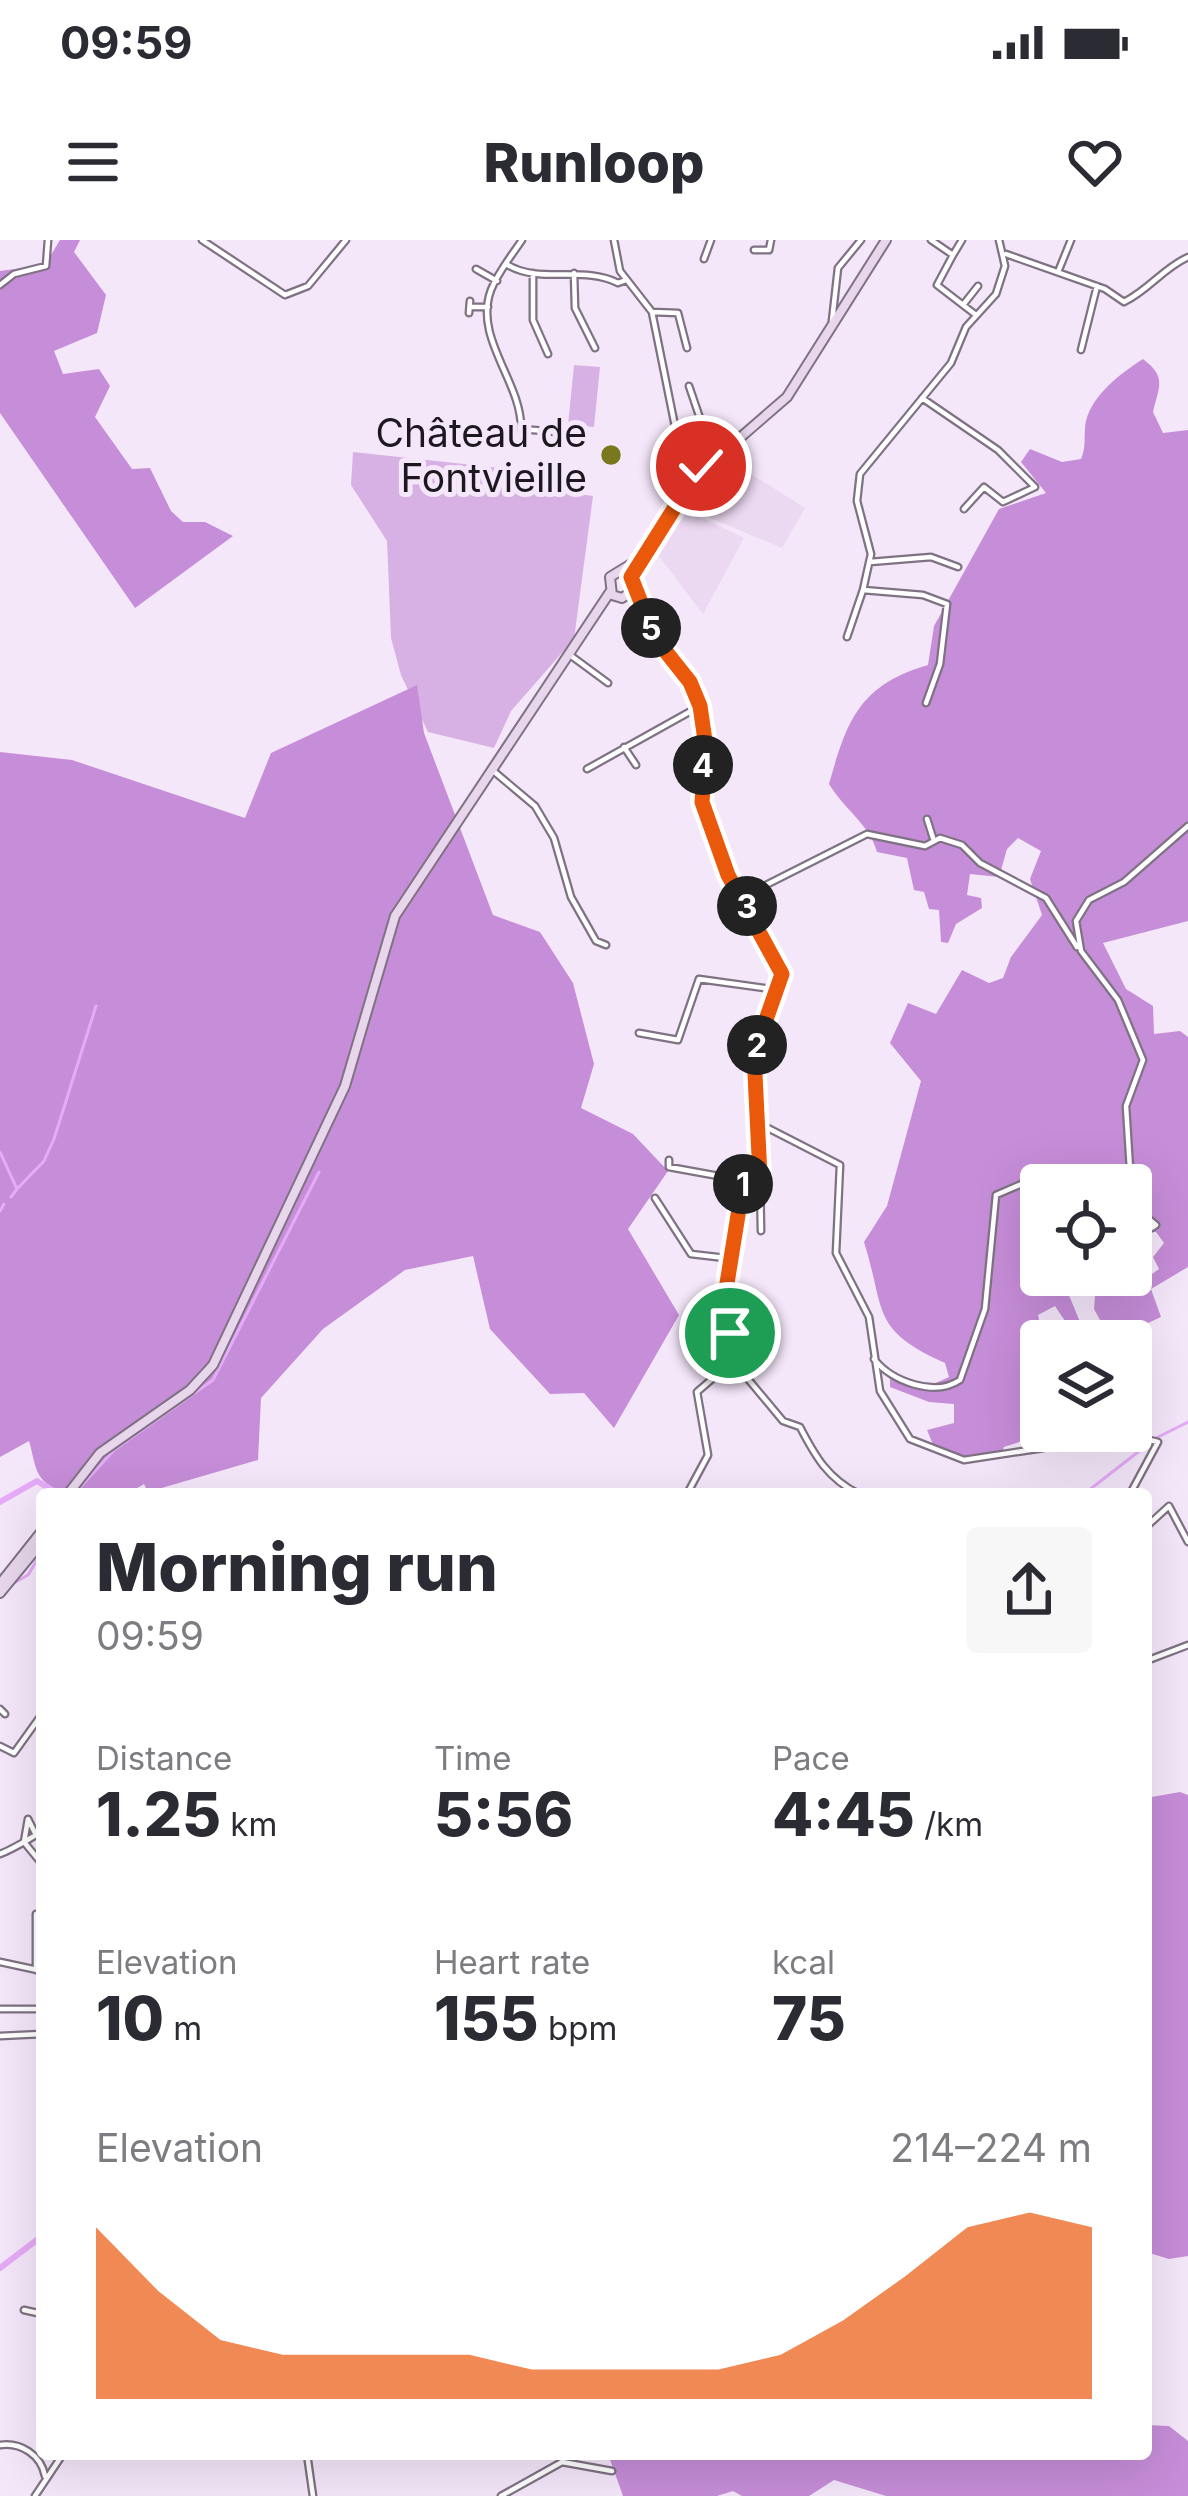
<!DOCTYPE html>
<meta charset="utf-8">
<style>
body{margin:0;font-family:Inter,sans-serif;background:#f7f7f7;color:#2b2b33;height:100vh;display:flex;flex-direction:column;font-size:45px;white-space:nowrap}
*{box-sizing:border-box;margin:0}
p{font-size:39px;color:#7c7c81}
.icon{flex:none;width:66px;height:66px;fill:none;stroke:currentColor;stroke-width:2;stroke-linecap:round;stroke-linejoin:round}
.map{position:relative;flex:1;overflow:hidden}
.details{position:absolute;left:36px;top:1248px;width:1116px;height:972px;display:flex;flex-direction:column;background:#fff;border-radius:12px;box-shadow:0 12px 48px #0002}
.details>*{flex:none}
.tools{position:absolute;left:1020px;top:924px;display:grid;gap:24px}
.tools a{display:grid;place-items:center;width:132px;height:132px;border-radius:12px;background:#fff;box-shadow:0 12px 48px #0002;font-size:60px}
.pin{position:absolute;display:grid;place-items:center;width:102px;height:102px;color:#fff;margin:-51px;border:6px solid #fff;border-radius:50%;box-shadow:0 3px 12px #0007}
.km{position:absolute;width:60px;height:60px;margin:-30px;border-radius:50%;background:#222;color:#fff;font-size:33px;line-height:60px;text-align:center}
.round{display:grid;place-items:center;flex:none;width:126px;height:126px;border-radius:12px;background:#f7f7f7}
.head{display:flex;align-items:center;justify-content:space-between;height:204px;padding:0 60px}
h1{font-size:66px;font-weight:800;line-height:90px}
.figures{display:grid;grid-template-columns:repeat(3,1fr);gap:18px;height:204px;padding:12px 60px}
.figures div{display:grid;align-content:center}
.figures b{font-size:60px;font-weight:800}
.figures small{font-size:33px;font-weight:400}
.figures p{font-size:33px}
.chart{height:336px;padding:24px 60px}
.chart p{display:flex;justify-content:space-between}
.chart svg{width:100%;height:216px;margin-top:12px;fill:#ea580c;opacity:.7}
.status{display:flex;justify-content:space-between;align-items:center;height:84px;padding:0 60px;background:#fff;direction:ltr}
.status svg{height:33px;fill:currentColor}
header{display:flex;justify-content:space-between;align-items:center;height:156px;padding:0 60px;background:#fff;font-size:54px;font-weight:800}
.map>svg:first-child{display:block}
.built{fill:#ebd8f1}
.green{fill:#d7b1e3}
.forest{fill:#c68dd8}
.lines{fill:none;stroke-linecap:round;stroke-linejoin:round}
.stream{stroke:#e6abf8;stroke-width:3}
.canal{stroke:#e6abf8;stroke-width:6}
.minor-casing{stroke:#7f7283;stroke-width:9}
.secondary-casing{stroke:#7f7283;stroke-width:12}
.minor{stroke:#fff;stroke-width:4.5}
.secondary{stroke:#e8d7ec;stroke-width:8}
.route-casing{stroke:#fff;stroke-width:24}
.route{stroke:#ea580c;stroke-width:15}
.poi-dot{fill:#7a781e;stroke:#f5e7fa;stroke-width:4.5}
.labels{text-anchor:middle;stroke-width:10;stroke-linejoin:round;paint-order:stroke}
.poi-label{font-size:39px;fill:#1d181f;stroke:#f5e7fa;text-anchor:end}
</style>
<div class="status"><b>09:59</b><svg viewBox="0 0 49 12"><path d="M0 12V9h3v3zM5 12V6h3v6zM10 12V3h3v9zM15 12V0h3v12zM26 1h20v11H26zM47 4h2v5h-2z"/></svg></div>
<header><svg class="icon" aria-label="menu" viewBox="0 0 24 24"><path d="M4 6h16M4 12h16M4 18h16"/></svg>Runloop<svg class="icon" aria-label="heart" viewBox="0 0 24 24"><path d="M12 20l-8-8c-3-5 5-10 8-4 3-6 11-1 8 4z"/></svg></header>
<div class="map">
<svg width="1188" height="2256" viewBox="0 0 1188 2256">
<rect width="100%" height="100%" fill="#f5e7fa"/>
<path class="built" d="M721 215 805 268 782 308 682 266Z
M680 267 744 298 703 374 652 307Z"/>
<path class="green" d="M574 125 600 127 594 187 568 185Z
M353 212 574 236 571 253 593 256 574 399 511 471 494 508 428 492 401 435 391 398 387 301 351 245Z"/>
<path class="forest" d="M60 0H80L74 12 106 55 97 93 54 111 63 134 99 129 110 146 95 177 132 229 150 228 171 271 183 282H205L233 296 135 368 0 173V31L45 25Z
M1143 119C1167 137 1159 146 1153 172L1163 193 1188 190V681L1103 703 1126 749 1153 766 1154 794 1180 791 1188 797V1027L1151 1049 1161 1077 1111 1100 1094 1069 1095 1056 1142 1041 1159 1029 1153 1017 1164 1003 1156 992 1131 993V945H1041V1035H1084L1064 1043 1087 1099H1077L1055 1066 1038 1075 1044 1101 1041 1191H1053L1004 1207 1000 1217 976 1221 937 1214 927 1190 954 1183V1164L929 1162 890 1147V1138L927 1147 949 1137 945 1123C870 1089 886 1072 864 1002L887 966 921 841 890 803 908 763 936 774 962 730 989 743 1003 738 1011 717 1042 675 1030 639 1041 611 1018 598 1007 609 999 637 970 634 967 655 981 658 982 668 956 684 948 703 941 702 939 670 929 669 924 652 914 650 907 618 877 612C870 585 844 569 829 544 847 481 859 445 928 425L934 386 999 269 1046 253 1021 222 1030 209 1062 222 1081 219C1087 205 1083 195 1086 181 1093 154 1120 134 1143 119Z
M417 445 424 493 493 675 540 692 573 743 594 824 581 868 633 894 668 931 628 989 679 1075 614 1188 584 1153 550 1154 490 1089 473 1016 405 1030 323 1089 261 1158 258 1220 148 1252 144 1244C122 1261 62 1262 42 1239 34 1230 33 1213 29 1201L0 1217V512L72 520 245 578 271 513Z
M1180 1552 1188 1555V2016L1169 2019 1146 2012V1558Z
M1146 2185 1169 2186 1188 2201V2256H886L834 2240 809 2256H742L733 2251 717 2256H623L608 2214H1146Z"/>
<g class="lines">
<path class="stream" d="M0 912 17 949 11 957
M17 949 44 921 54 899 96 766
M0 971 4 964
M74 1254 114 1210 213 1140 319 932
M1084 1254 1156 1198 1188 1182
M12 1344 28 1335 42 1312"/>
<path class="canal" d="M0 1262 37 1241 58 1254
M0 2028 42 1996"/>
<g class="minor-casing">
<path id="minor" d="M202 0 285 55 308 46 346 0
M522 0C512 15 498 32 491 50 473 98 522 142 521 189L557 192
M614 0 620 31 652 72 678 201 712 219
M931 0 953 15 962 0
M754 10H769L771 0
M1006 14 1105 49 1124 62C1150 49 1162 29 1188 17
M953 15 937 45 976 75
M704 19 711 0
M506 24C539 45 583 25 618 43L626 40
M476 29 497 41
M1058 32 1071 0
M533 33V80L548 114
M574 33 575 68 595 108
M0 45 14 34 46 26 48 0
M963 65 978 46
M470 67H488
M652 72 678 73 687 108
M469 73 470 61
M832 81 838 28 861 0
M1081 110 1097 46
M689 146 705 193 699 210
M922 158 998 210 1035 247 1003 262 984 247 964 269
M870 322 931 317 958 327
M634 353 655 398 690 442 700 466 706 507 702 562 728 635 782 734 754 813 760 936 743 944 723 1062 733 1121 697 1152 708 1215 687 1254
M847 397 863 350
M570 415 608 443
M926 463 940 424 947 364 923 355 863 350 871 314 857 261 860 234 951 123 966 87 996 54 1005 26 999 0
M624 507 636 525
M491 529 535 566 554 598 571 657 596 701 606 705
M587 529 700 466
M927 579 933 598
M742 657 867 594 925 606 940 598 962 605 980 623 1046 658 1077 707
M639 793 678 800 699 739 778 750
M760 884 840 925 836 1013 869 1077 880 1151 910 1199 964 1220 1043 1208 1102 1191
M669 920V927L746 941
M760 936 761 991
M1131 945 1126 866 1143 820 1118 760 1081 711 1076 681 1089 660 1124 642 1188 586
M655 958 691 1014 734 1019
M1131 964 1156 985 1131 1001
M874 1119C892 1142 935 1157 960 1140L985 1069 996 955 1024 943 1041 946
M733 1121 783 1181 800 1187C815 1216 828 1239 859 1254
M1114 1191 1158 1202 1130 1254
M1146 1287 1169 1266 1188 1302
M1146 1421 1188 1405
M0 1469 5 1474
M0 1506 14 1513 42 1474
M0 1614C13 1609 24 1602 36 1595L28 1579 24 1602 42 1624
M0 1722 42 1731
M36 1730V1674
M0 1769H38
M0 1796 42 1794
M24 2070 42 2074
M0 2205C21 2202 41 2215 45 2236
M307 2214 313 2256
M35 2256 63 2214
M501 2256 562 2222 612 2231"/>
</g>
<g class="secondary-casing">
<path id="secondary" d="M697 235 787 157 886 0
M641 318 610 337 612 355 622 358 631 352 634 329 697 235
M68 1254 100 1213 190 1150 213 1125 345 846 395 676 610 352
M0 1344 42 1291
M0 1353 42 1302"/>
</g>
<use href="#minor" class="minor"/>
<use href="#secondary" class="secondary"/>
</g>
<g class="lines">
<g class="route-casing">
<path id="route" d="M701 226 631 337 655 398 690 442 700 466 706 507 702 562 728 635 782 734 754 814 760 936 743 944 724 1062 730 1093"/>
</g>
<use href="#route" class="route"/>
</g>
<circle class="poi-dot" cx="611" cy="215" r="12"/>
<g class="labels">
<g class="poi-label">
<text x="587" y="207">Château de<tspan x="587" dy="45">Fontvieille</tspan></text>
</g>
</g>
</svg>
<div class="tools">
<a><svg class="icon" aria-label="locate" viewBox="0 0 24 24"><circle cx="12" cy="12" r="6"/><path d="M12 2v4M12 18v4M2 12h4M18 12h4"/></svg></a>
<a><svg class="icon" aria-label="layers" viewBox="0 0 24 24"><path d="M12 4l9 5-9 5-9-5zM3 14l9 5 9-5"/></svg></a>
</div>
<div class="pin" style="left:730px;top:1093px;background:#1e9e55"><svg class="icon" aria-label="arrive" viewBox="0 0 24 24"><path d="M6 21V4h12l-3 4 3 4H6"/></svg></div>
<div class="pin" style="left:701px;top:226px;background:#d93025"><svg class="icon" aria-label="check" viewBox="0 0 24 24"><path d="M5 12l5 5 9-10"/></svg></div>
<b class="km" style="left:743px;top:944px">1</b>
<b class="km" style="left:757px;top:805px">2</b>
<b class="km" style="left:747px;top:666px">3</b>
<b class="km" style="left:703px;top:525px">4</b>
<b class="km" style="left:651px;top:388px">5</b>
<section class="details">
<div class="head"><div><h1>Morning run</h1><p>09:59</p></div><a class="round"><svg class="icon" aria-label="share" viewBox="0 0 24 24"><path d="M12 15V3M7 8l5-5 5 5M5 13v7h14v-7"/></svg></a></div>
<div class="figures">
<div><p>Distance</p><b>1.25<small> km</small></b></div>
<div><p>Time</p><b>5:56</b></div>
<div><p>Pace</p><b>4:45<small> /km</small></b></div>
</div>
<div class="figures">
<div><p>Elevation</p><b>10<small> m</small></b></div>
<div><p>Heart rate</p><b>155<small> bpm</small></b></div>
<div><p>kcal</p><b>75</b></div>
</div>
<div class="chart"><p><span>Elevation</span>214–224 m</p>
<svg viewBox="0 0 160 44" preserveAspectRatio="none"><path d="M0 44V9L10 22L20 32L30 35L40 35L50 35L60 35L70 38L80 38L90 38L100 38L110 35L120 28L130 19L140 9L150 6L160 9V44z"/></svg>
</div>
</section>
</div>
